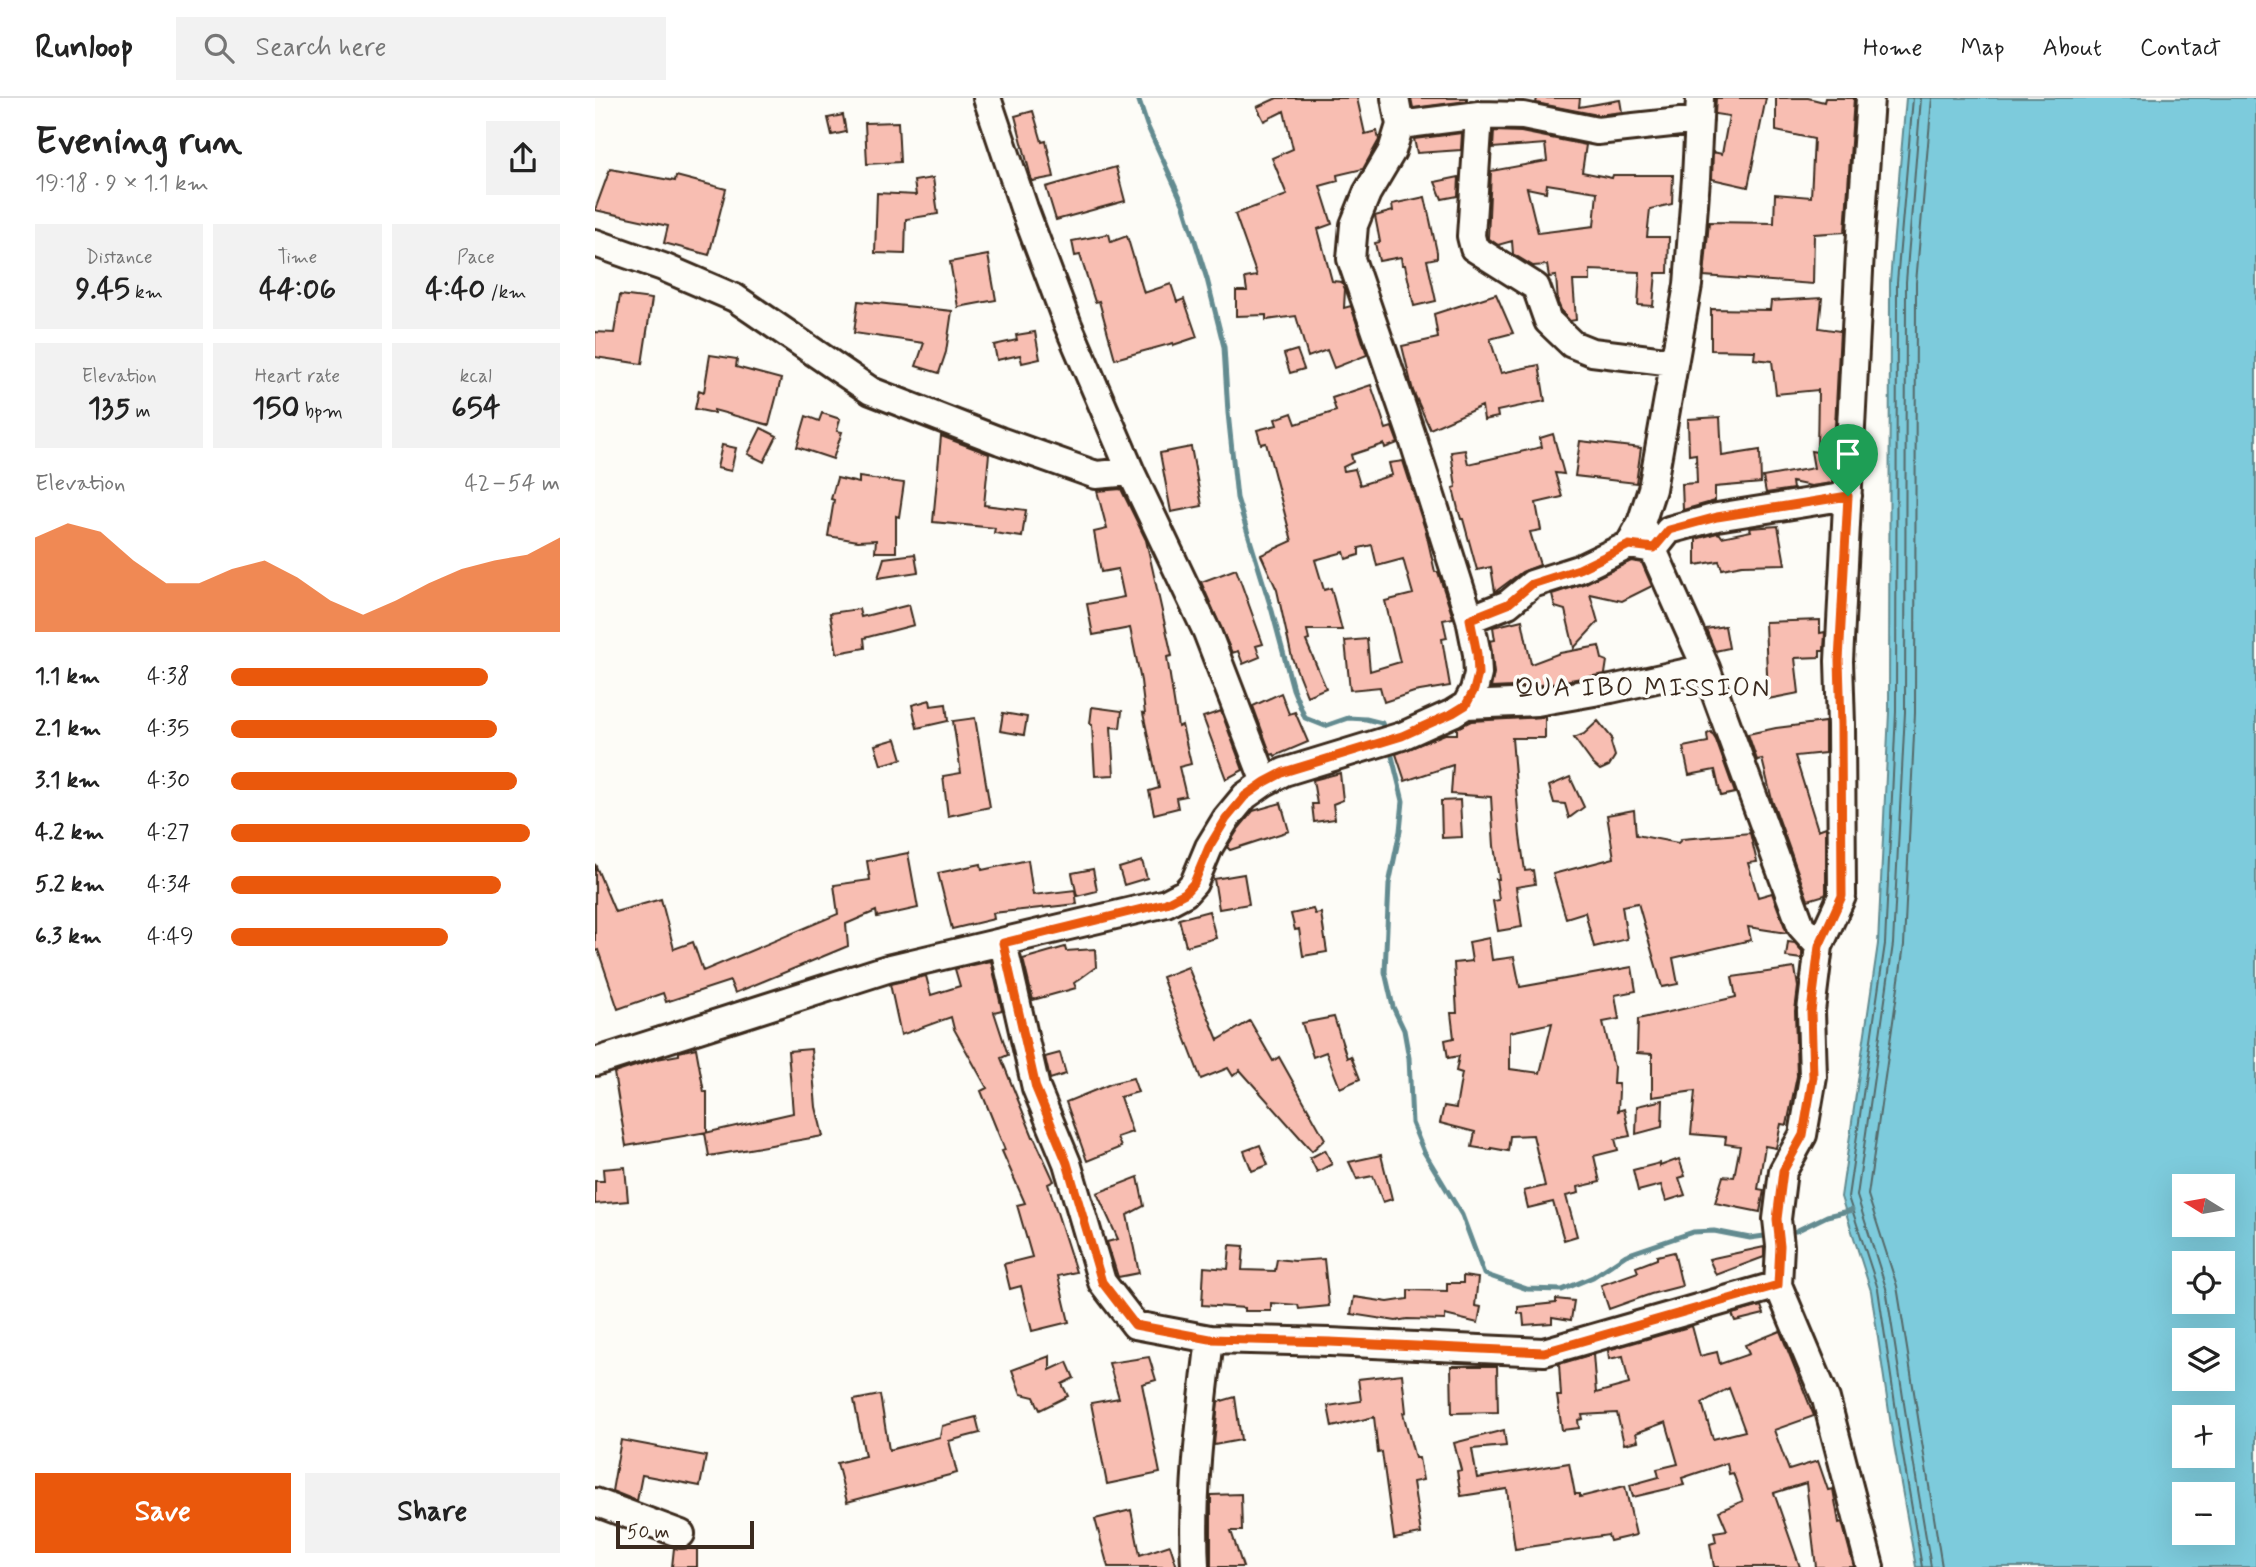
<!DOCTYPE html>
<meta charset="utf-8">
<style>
body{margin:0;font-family:Mynerve,sans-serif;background:#f2f2f2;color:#222;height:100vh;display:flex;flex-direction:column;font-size:26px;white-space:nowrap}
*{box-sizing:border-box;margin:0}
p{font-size:23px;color:#767676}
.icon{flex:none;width:38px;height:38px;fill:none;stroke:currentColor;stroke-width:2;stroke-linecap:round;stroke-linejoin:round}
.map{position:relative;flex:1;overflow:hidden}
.drawer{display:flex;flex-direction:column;background:#fff;width:595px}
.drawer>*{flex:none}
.needle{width:46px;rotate:281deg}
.controls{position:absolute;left:1577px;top:1076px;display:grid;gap:14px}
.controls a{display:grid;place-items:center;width:63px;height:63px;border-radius:0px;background:#fff;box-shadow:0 7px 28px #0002;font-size:35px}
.scale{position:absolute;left:21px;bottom:18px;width:138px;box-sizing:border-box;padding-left:7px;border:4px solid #3b2a1e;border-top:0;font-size:19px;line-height:24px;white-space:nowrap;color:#3b2a1e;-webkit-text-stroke:5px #fdfcf7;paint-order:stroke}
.pin{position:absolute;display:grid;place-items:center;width:60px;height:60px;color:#fff;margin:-72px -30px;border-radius:50% 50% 50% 0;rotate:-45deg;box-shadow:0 0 7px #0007}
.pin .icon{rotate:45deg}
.round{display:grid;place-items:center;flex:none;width:74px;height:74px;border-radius:0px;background:#f2f2f2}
.overview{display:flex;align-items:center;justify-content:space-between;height:119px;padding:0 35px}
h1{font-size:38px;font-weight:700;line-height:52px}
.figures{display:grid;grid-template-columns:repeat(3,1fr);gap:10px;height:119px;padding:7px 35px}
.figures div{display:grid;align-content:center;border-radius:0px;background:#f2f2f2;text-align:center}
.figures b{font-size:30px;font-weight:700}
.figures small{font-size:19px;font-weight:400}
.figures p{font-size:19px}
.chart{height:196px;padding:14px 35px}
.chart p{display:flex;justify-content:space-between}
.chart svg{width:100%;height:126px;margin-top:7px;fill:#ea580c;opacity:.7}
.button{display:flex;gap:14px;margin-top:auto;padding:14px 35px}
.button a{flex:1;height:80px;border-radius:0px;background:#ea580c;color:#fff;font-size:28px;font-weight:700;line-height:80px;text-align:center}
.button a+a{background:#f2f2f2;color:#222}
ul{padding:0 35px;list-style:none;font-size:23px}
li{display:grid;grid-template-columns:112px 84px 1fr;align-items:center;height:52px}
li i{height:18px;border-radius:9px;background:#ea580c}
header{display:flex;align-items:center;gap:42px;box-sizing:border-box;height:98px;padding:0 35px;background:#fff;border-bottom:2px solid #e0e0e0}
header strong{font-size:33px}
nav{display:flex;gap:38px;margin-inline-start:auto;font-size:24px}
.search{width:490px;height:63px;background:#f2f2f2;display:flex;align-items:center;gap:18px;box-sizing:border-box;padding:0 24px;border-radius:0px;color:#767676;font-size:26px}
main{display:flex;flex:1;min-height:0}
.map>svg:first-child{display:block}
.water{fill:#7dcbdc;stroke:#638b90;stroke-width:2;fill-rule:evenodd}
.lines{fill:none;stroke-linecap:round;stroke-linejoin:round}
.shore{stroke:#556a6a;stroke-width:2}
.stream{stroke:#638b90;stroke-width:5}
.building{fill:#f8beb2;stroke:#3b2a1e;stroke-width:2;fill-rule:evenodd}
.minor-casing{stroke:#3b2a1e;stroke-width:32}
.minor{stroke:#fdfcf7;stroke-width:26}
.route-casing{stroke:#fff;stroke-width:14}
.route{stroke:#ea580c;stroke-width:9}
.labels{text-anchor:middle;stroke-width:7;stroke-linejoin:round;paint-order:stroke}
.quarter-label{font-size:26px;letter-spacing:2px;fill:#3b2a1e;stroke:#fdfcf7}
</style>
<header>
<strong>Runloop</strong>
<div class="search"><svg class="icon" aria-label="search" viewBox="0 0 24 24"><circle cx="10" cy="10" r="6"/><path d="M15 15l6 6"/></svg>Search here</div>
<nav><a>Home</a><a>Map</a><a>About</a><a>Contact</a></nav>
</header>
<main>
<section class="drawer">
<div class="overview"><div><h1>Evening run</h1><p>19:18 · 9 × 1.1 km</p></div><a class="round"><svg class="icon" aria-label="share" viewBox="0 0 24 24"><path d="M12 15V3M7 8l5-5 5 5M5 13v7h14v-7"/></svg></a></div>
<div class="figures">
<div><p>Distance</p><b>9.45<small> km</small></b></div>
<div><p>Time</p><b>44:06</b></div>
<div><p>Pace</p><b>4:40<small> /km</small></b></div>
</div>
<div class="figures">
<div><p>Elevation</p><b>135<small> m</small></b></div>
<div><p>Heart rate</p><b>150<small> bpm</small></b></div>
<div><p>kcal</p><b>654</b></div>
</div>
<div class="chart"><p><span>Elevation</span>42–54 m</p>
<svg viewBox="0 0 160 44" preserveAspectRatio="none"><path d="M0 44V11L10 6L20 9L30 19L40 27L50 27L60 22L70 19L80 25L90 33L100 38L110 33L120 27L130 22L140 19L150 17L160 11V44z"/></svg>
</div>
<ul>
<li><b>1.1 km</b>4:38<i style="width:78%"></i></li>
<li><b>2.1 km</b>4:35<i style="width:81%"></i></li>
<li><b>3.1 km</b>4:30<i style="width:87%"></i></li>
<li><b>4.2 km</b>4:27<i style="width:91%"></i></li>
<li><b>5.2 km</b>4:34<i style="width:82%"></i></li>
<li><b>6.3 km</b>4:49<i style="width:66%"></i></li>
</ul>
<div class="button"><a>Save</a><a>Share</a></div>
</section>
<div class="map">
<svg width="1661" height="1469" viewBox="0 0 1661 1469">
<rect width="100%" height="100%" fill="#fdfcf7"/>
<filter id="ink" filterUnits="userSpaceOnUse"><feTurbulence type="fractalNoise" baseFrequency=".0143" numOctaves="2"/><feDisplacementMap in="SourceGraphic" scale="14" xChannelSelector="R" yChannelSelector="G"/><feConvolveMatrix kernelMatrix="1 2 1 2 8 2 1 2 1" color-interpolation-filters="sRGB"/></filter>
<g filter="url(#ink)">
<path class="water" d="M1311 0H1661V1469H1321L1299 1347 1276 1193 1246 1099 1283 846 1294 614 1295 183ZM1589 1088H1628V1127H1589ZM1589 1166H1628V1204H1589ZM1589 1242H1628V1281H1589ZM1589 1320H1628V1358H1589ZM1589 1396H1628V1435H1589Z"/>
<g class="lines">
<path class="shore" d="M1318 0 1302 184 1301 614 1290 846 1253 1099 1283 1191 1306 1346 1327 1469
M1326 0 1311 184 1310 614 1298 846 1262 1098 1291 1190 1315 1344 1336 1469
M1337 0 1321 185 1320 615 1309 847 1273 1097 1302 1188 1347 1469"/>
<path class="stream" d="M543 0 552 27 589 108 612 181 629 249 633 315 642 400 677 513 698 591 710 620 730 628 753 620 771 621 787 625 790 634
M795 650 808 703 805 733 794 786 790 874 798 909 809 932 814 960 817 1025 829 1054 867 1117 889 1176 932 1191 967 1192 998 1179 1031 1157 1098 1134 1119 1133 1155 1140 1177 1137
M1190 1134 1201 1133 1232 1118 1257 1112"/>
</g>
<path class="building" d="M682 0H762L770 36 782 33 784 42 768 71 742 77 743 83 725 88 737 126 723 131 737 183 747 184 750 191 749 210 756 208 772 257 739 270 732 252 713 259 701 218 671 222V217L641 218V193H652L650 180 662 178 640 116 692 97 677 60 698 51 689 13 669 23 662 9Z
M816 0H872V3L818 10Z
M942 0H985L984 9 1025 2 1027 14 1003 17 941 5Z
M1121 0H1171L1153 89 1117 81 1118 54 1127 56 1134 18 1120 16Z
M1181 0H1213L1229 4 1230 0H1259L1250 134 1219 136 1218 186 1109 178 1114 124 1179 125 1180 96 1216 99 1219 41 1181 33Z
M438 13 447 44 451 43 459 79 437 83 420 18Z
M248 17 251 34 237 37 233 20Z
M303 24 305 64 272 66 270 25Z
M899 33 926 34 991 47 987 74 1017 80 1018 77H1078L1077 106 1055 111 1052 139H1074L1073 175H1061L1058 208 1043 207 1045 174 995 172V183H978L981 222 975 223 967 214 963 205 961 178 954 179 952 167 938 168 918 156 917 143 903 147 893 140 896 73 952 63 950 46 898 50ZM952 86 1002 94 999 128 943 135 932 90 951 94Z
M867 35 866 52 822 55 819 41Z
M521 69 530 103 461 122 451 89Z
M15 71 80 83 81 78 131 91 114 157 69 145 73 128 0 112Z
M864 79 863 98 847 101 840 84Z
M338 80 343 116 311 121 310 156 280 155 282 95 321 97 319 83Z
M830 99 842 154V160L832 162 841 203 819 208 810 167H807L806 159 784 163 780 145 785 144 780 118 798 113 797 106Z
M514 136 516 144 532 138 549 195 576 186 582 204 589 201 602 239 578 247V245L520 261 504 203 500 204 485 157 480 158 477 143Z
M393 157 401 202 363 209 355 164Z
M901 196 918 235 895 241 906 275 944 267 950 303 902 313 903 319 889 322 887 308 835 331 818 293 807 248 843 240 839 216Z
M25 197 57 201 47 266 0 259V234L19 235Z
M1227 200 1224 230 1245 233 1237 385 1216 388 1197 384 1198 391 1171 395 1168 379 1219 370 1216 353 1222 354 1223 292 1181 296 1177 263 1159 261 1160 253 1116 252V211L1175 212 1176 203Z
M263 203 357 213 351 254 344 275 321 268 329 245 259 235Z
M440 234 445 261 427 265 425 257 402 262 399 247 422 242 421 237Z
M702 252 709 271 695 275 689 256Z
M115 257 142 261 141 269 186 281 174 327 119 312V315L100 311 104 292 109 294Z
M776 287 791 331 797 329 803 345 790 350 789 346 756 357 758 364 748 369 749 373 760 371 765 387 797 377 794 365 808 363 831 434 840 474H843L858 520 848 522 852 540 847 541 855 588 819 594 789 604 785 589 755 592 750 543 772 541 775 573 805 564 790 503 818 496 808 461 782 468 777 447 764 450V457L751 461 749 454 720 462 729 492 736 490 747 532H712L714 542 711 543 731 590 712 598 697 560 682 492 666 457 697 443 671 345 666 346 662 332 682 327 680 321 697 315 701 326 741 313 737 300Z
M227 315 245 321 242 333 247 334 238 361 202 349 211 318 224 323Z
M1125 319 1127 358 1165 352 1166 385 1120 389V403L1088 412 1087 386 1102 385 1101 356 1094 357 1093 321Z
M166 330 182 338 169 364 153 356Z
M958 336 969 376 960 375 967 399 941 405 946 432 935 434 945 467 927 474 900 494 896 469 882 472 868 421H866L863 411 858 390 861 389 856 354 870 352 873 366 947 349 945 340Z
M346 338 394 356 389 407 431 412 427 439 399 435 400 430 338 424Z
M985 343 1046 350 1041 385 980 378Z
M127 347 141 350 136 373 122 370Z
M596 349 607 408 576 414 565 355Z
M264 379 309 385 304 419 301 418V454H280L281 442 263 443 233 438 239 402 236 401 242 380 264 385Z
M526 391 551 442 577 558 572 559 583 629 587 627 596 666 584 669 591 698 581 700 583 710 559 716 554 693 564 690 548 615 550 616 546 583 535 530 498 537 492 506 529 499 523 471 506 474 499 434 512 431 502 393Z
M1183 428 1190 466 1147 467 1127 471 1124 463 1101 467V441L1122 435 1125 436 1127 439 1156 433 1155 430Z
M320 456 323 474 283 480 289 460Z
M1036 463 1047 465 1057 488 1027 503 995 496 1003 524 979 550 970 512 960 509 957 496 991 485Z
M641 471 668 546 661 548 665 559 648 566 643 553 637 555 606 484Z
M314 507 319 527 269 540 270 550 242 555 235 515 264 511 266 519Z
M927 522 936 566 965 555 1004 548 1007 561 1012 563 1010 576 940 588 896 590 899 575 895 543 900 542 898 529Z
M1225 522V535L1230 534 1229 553H1225V559L1200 560 1204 595 1173 601 1170 524Z
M1130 528 1134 550 1120 553 1111 531Z
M686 595 694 616 700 614 713 644 680 658 679 656 676 657 658 608Z
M335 602 336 608 351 606 353 623 322 630 317 607Z
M497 609 527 613 525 630 516 629 519 677 500 678 497 627 495 626Z
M626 613 648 672 631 681 608 619Z
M408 615 432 619 429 637 405 633Z
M950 619V640H917L925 738 930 773 938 772 940 786 921 789 927 829 903 833 898 803 904 802 901 781H904L899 748 896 699 856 696 858 667 810 683 801 656 850 636H862V630L876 623Z
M380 620 395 709 353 718 348 678 366 675 358 623Z
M1003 623 1017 640 1016 645 1020 658 1014 668 1005 672 998 666 979 640 989 636Z
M1230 624V655L1200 658 1223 732 1231 729V795L1230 797 1213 802 1177 702 1167 661 1162 662 1153 636 1181 630Z
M1116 634 1121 642 1140 695 1126 698 1120 672 1094 677 1088 649 1113 644 1112 636Z
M301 641 307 661 286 667 280 647Z
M745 675 748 702 738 706 740 721 719 724 717 706H722L718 682Z
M975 679 989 709 974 720 970 706 959 705 954 688Z
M865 702 867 739 847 740 846 703Z
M686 705 694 733 635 752 632 749 644 730 658 713Z
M1039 712 1041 737 1083 745 1087 741 1155 735 1162 764 1153 765 1163 799 1177 795 1192 835 1153 829 1156 842 1078 860 1083 886 1067 889 1043 805 1027 808 1032 841 999 849 990 814 971 820 958 776 1019 760 1012 717Z
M313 755 323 810 282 819 281 813 251 826 253 848 140 895 135 883 71 904 68 895 23 911 3 852 0 853V766L20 814 66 801 79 851 98 844 108 873 243 816 239 787 275 782 272 763Z
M433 762 438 797 480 792 482 806 398 815 399 821 357 831 343 775 386 766 387 772Z
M547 763 552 780 529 787 524 770Z
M498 771 502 793 482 798 477 775Z
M649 776 654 806 624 811 619 781Z
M718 811 720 816 726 815 732 854 708 858 704 831 700 832 696 816Z
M614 813 621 840 591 848 584 821Z
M894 840 897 862 919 859 925 889 1037 869 1041 893 1020 897 1024 921 1008 924 1019 969 1018 986H1023L1024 992 1023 1013 1029 1011 1035 1038 1020 1041 1023 1052 999 1058 1005 1084 983 1089 984 1095 971 1098 982 1138 969 1142 958 1104 933 1110 929 1093 950 1088 938 1037 915 1038 913 1053 896 1050V1052L877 1049 880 1034 845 1025 849 1008 861 1010 867 975 861 973 864 958 853 960 850 942 859 940 856 915H862L859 865 877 863 874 844ZM957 925 945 975 915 971V934Z
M1193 844 1200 845 1207 853V861L1191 859Z
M470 849 471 853 500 851 501 869 479 885 481 890 438 902 428 861Z
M396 863 407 912 399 914 413 957 406 960 438 1039H439L459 1083 453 1086 481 1174 463 1178 474 1224 437 1233 426 1188 415 1191 409 1166 437 1159 422 1107 430 1105 407 1053 410 1052 386 993 392 990 359 931 356 919 306 937 295 886 331 878 336 897 365 888 360 871Z
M593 869 623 942 655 923 678 963 684 959 730 1041 717 1053 645 972 638 978 633 970 606 981 567 879Z
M1200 870 1203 889 1200 913 1202 978 1192 1027 1186 1026 1181 1050 1170 1048 1163 1091 1169 1092 1165 1114 1120 1105 1128 1078 1139 1079 1145 1048 1130 1046 1131 1039 1096 1036 1100 993 1057 999V956L1042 955 1043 921 1141 899 1137 879Z
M739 919 752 960 756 958 765 981 745 990 731 954 718 959 707 925Z
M101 950 109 994H112V1034L31 1048 19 975 62 961 84 957V954Z
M216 951 221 1009 228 1038 114 1058 110 1035 198 1015 193 953Z
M465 955 471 976 455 981 450 959Z
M538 980 543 994 525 999 537 1034 522 1039 526 1049 492 1063 471 1004 518 985Z
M1068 1002 1067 1029 1041 1036 1042 1008Z
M665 1047 673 1067 657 1073 649 1053Z
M730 1052 737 1066 722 1074 715 1060Z
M786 1057 797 1101 788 1104 778 1078 762 1081 754 1064Z
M1084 1061 1090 1078 1084 1080 1090 1097 1071 1103 1066 1087 1043 1093 1038 1072 1065 1065V1068Z
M30 1069 33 1103 0 1106V1083H9L8 1071Z
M543 1079 549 1108 532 1117 544 1175 523 1179 512 1144 523 1141 502 1095Z
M635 1147 649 1148 647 1172 680 1173 682 1161 700 1163 729 1161 734 1208 704 1211 703 1207 676 1205V1213H650V1210L607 1207 609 1169 633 1171Z
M1169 1149V1159L1121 1177 1114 1161Z
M1079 1154 1087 1188 1056 1196 1014 1211 1006 1187 1043 1174 1041 1169 1062 1161V1158Z
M868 1178 883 1180 880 1208 886 1209 883 1225 850 1217V1222L812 1221 801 1223 756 1216 759 1199 793 1204 813 1201V1192L852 1193V1185H868Z
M961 1201 979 1203 976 1222 957 1219V1225L929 1227 928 1216 923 1215V1209L961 1205Z
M1166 1208 1169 1216 1140 1223 1137 1216Z
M1097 1228 1105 1258 1122 1254 1125 1266 1154 1256 1150 1247 1185 1233 1219 1318 1179 1332 1194 1372 1223 1363 1233 1392 1238 1391 1244 1425 1247 1424 1259 1469H1221L1211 1385 1179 1395 1205 1469H1119L1115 1446 1121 1444 1119 1434 1132 1432 1124 1413 1148 1403 1138 1375 1134 1376 1132 1365 1087 1380 1089 1387 1038 1399 1035 1387 1064 1379 1062 1371 1083 1366 1071 1324 1041 1335 1043 1343 1029 1346 1022 1315 987 1317 988 1321 983 1322 984 1330 967 1332 962 1298H966L964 1266 998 1256 1001 1295 1034 1286 1028 1258 1014 1261 1013 1252ZM1134 1290 1150 1333 1118 1341 1107 1305Z
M455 1258V1272L472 1264 479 1280 467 1286 473 1298 445 1312 439 1299 426 1296 417 1272Z
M554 1259 561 1282 547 1286 565 1375 512 1386 496 1305 524 1300 514 1265Z
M856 1268H902L903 1314 857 1315Z
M807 1276 811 1314 808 1315 820 1360H824L828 1382 818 1384 826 1436 799 1441 787 1354 783 1355 779 1319 737 1329 733 1308 766 1303 763 1281Z
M285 1297 294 1352 345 1339 347 1328 381 1319 385 1335 354 1343 362 1375 252 1404 242 1365 270 1358 259 1302Z
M640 1299 646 1342 619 1347 623 1304Z
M909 1332 911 1348 877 1351 882 1380 974 1365 980 1396H985V1399L1030 1388 1041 1437 1015 1443 1013 1437 920 1451 912 1391 866 1398 862 1373 866 1372 859 1345Z
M26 1342 111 1358 105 1388 47 1377 42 1403 17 1393Z
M646 1396 647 1433H636L648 1469H616V1397Z
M536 1412 545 1457 575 1447 582 1469H513L500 1421Z
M79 1450 102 1451V1469H77Z"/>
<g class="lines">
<g class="minor-casing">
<path id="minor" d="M392 0 429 110 473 227 536 374 612 534 670 684
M884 17 876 138 879 150 941 189 953 223 977 246 997 254 1078 264
M805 27 884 17 928 18 1002 33 1104 22
M0 145 68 169 140 200 276 293 405 343 501 377 536 374
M1046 425 1111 570 1206 828 1224 848
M1034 447 1046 425 1057 391 1093 187 1101 80 1105 0
M875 521 913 506 937 486 984 471 1034 447 1059 451 1074 432 1122 419 1253 398
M871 607 942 604 1016 591 1111 570
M408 845 441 990 472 1065 507 1184 540 1227 615 1241 735 1244 949 1254 1183 1187 1231 1301 1275 1469
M0 964 292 871 571 805 590 795 599 785 614 749 631 721 650 698 670 684 689 674 807 638 858 615 871 607 879 592 883 576 882 556 875 521 816 335 756 161 759 127 772 95 797 53 805 27 800 0
M1183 1187 1185 1148 1182 1121 1188 1073 1208 1037 1218 979 1216 913 1224 848 1247 798 1246 627 1244 563 1266 134 1275 0
M0 1404 86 1436
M600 1469C596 1392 606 1317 615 1241"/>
</g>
<use href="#minor" class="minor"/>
</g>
</g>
<g class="lines" filter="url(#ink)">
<g class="route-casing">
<path id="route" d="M1253 398 1244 563 1246 627 1247 798 1224 848 1216 914 1218 979 1208 1037 1188 1073 1182 1121 1185 1148 1183 1187 949 1254 735 1244 615 1241 540 1227 507 1184 472 1065 441 990 408 845 571 805 590 795 599 785 614 749 631 721 650 698 670 684 689 674 807 638 858 615 871 607 879 592 883 576 882 556 875 521 913 506 937 486 984 471 1034 447 1059 450 1074 432 1122 419Z"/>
</g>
<use href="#route" class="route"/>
</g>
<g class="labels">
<g class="quarter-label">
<text x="1048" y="598">QUA IBO MISSION</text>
</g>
</g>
</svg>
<div class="controls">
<a><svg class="needle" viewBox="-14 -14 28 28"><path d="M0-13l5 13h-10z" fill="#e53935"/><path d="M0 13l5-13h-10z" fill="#767676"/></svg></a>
<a><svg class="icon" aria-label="locate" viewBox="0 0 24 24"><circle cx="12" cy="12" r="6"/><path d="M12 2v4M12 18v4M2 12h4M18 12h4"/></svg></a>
<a><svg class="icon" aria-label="layers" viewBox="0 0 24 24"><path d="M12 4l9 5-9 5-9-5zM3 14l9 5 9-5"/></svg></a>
<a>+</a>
<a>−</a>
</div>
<div class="scale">50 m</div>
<div class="pin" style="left:1253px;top:398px;background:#1e9e55"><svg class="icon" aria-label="arrive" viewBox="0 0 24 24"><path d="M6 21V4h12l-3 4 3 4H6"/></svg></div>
</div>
</main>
